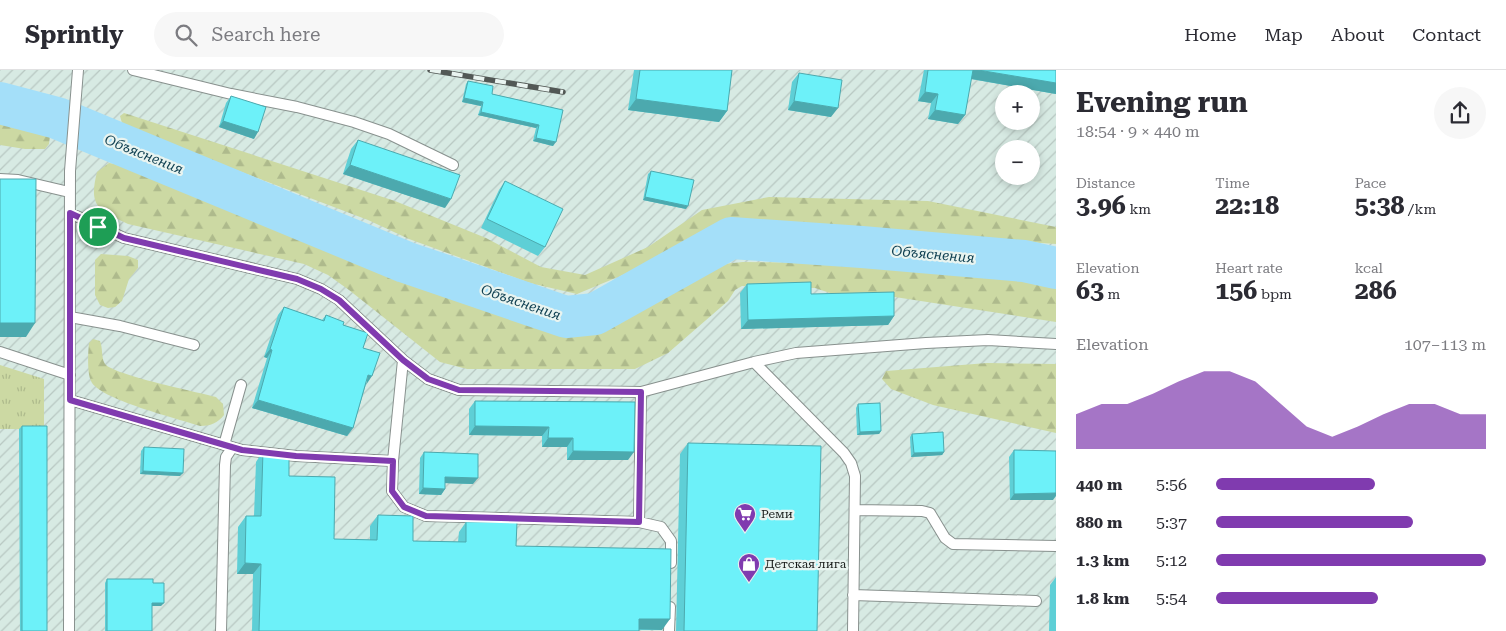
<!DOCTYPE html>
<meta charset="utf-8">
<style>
body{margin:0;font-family:"Roboto Serif",serif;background:#f7f7f7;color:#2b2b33;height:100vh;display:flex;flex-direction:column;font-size:19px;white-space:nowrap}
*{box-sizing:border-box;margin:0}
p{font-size:16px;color:#7c7c81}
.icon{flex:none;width:28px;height:28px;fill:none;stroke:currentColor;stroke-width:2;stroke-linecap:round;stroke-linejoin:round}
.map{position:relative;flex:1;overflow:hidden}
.side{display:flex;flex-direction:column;background:#fff;width:450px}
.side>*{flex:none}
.tools{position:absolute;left:995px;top:15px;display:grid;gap:10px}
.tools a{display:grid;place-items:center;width:45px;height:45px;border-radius:50%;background:#fff;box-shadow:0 2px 8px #0003;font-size:25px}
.pin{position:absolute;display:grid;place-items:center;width:42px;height:42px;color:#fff;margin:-21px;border:2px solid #fff;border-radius:50%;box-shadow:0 1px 5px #0007}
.round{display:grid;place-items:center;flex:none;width:52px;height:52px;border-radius:26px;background:#f7f7f7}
.summary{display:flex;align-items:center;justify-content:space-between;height:85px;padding:0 20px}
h1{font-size:28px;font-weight:700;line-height:38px}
.stats{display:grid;grid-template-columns:repeat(3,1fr);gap:8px;height:85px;padding:5px 20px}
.stats div{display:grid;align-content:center}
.stats b{font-size:25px;font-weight:700}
.stats small{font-size:14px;font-weight:400}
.stats p{font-size:14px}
.chart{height:140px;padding:10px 20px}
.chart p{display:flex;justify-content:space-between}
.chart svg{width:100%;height:90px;margin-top:5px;fill:#803baf;opacity:.7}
ul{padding:0 20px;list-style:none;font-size:16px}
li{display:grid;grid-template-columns:80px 60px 1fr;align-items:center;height:38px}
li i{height:12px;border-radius:6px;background:#803baf}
header{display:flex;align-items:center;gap:30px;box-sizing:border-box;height:70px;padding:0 25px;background:#fff;border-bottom:1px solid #e1e1e2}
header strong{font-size:24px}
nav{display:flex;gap:28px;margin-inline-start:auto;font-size:18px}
.search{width:350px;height:45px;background:#f7f7f7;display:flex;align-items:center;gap:12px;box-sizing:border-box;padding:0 18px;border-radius:28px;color:#7c7c81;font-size:19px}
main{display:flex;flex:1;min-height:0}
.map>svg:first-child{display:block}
.industrial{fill:url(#industrial-furrows);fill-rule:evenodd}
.grass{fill:url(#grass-tufts)}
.forest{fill:url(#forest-firs)}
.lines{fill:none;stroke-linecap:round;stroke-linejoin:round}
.river{stroke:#a4dff9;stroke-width:42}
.lane-casing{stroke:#88918e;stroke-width:12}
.lane{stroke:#fff;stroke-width:10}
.rail-casing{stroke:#525855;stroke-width:5.5}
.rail{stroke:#e9f4f0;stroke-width:4;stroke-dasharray:11;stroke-linecap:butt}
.wall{fill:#5ecfd6}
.shaded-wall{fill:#4ca9ae}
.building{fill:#6df1f9;stroke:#4ca9ae}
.route-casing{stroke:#fff;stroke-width:10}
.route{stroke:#803baf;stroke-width:6}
.labels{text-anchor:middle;stroke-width:4.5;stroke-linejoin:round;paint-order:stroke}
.poi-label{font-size:12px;fill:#171b19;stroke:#e9f4f0;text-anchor:start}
.water-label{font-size:14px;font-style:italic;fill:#0d3e50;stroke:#e9f4f0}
</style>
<header>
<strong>Sprintly</strong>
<div class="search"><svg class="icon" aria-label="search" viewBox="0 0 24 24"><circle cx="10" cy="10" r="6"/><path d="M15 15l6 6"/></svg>Search here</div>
<nav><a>Home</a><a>Map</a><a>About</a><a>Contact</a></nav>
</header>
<main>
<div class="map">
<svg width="1056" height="561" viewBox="0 0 1056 561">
<defs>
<pattern id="industrial-furrows" width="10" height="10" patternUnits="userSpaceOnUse" patternTransform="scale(1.25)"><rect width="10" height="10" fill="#d7eae3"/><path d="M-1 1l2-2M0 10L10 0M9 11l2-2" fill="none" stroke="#b8c8c2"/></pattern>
<pattern id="grass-tufts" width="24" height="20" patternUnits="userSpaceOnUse" patternTransform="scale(1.25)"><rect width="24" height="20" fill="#ccd9a3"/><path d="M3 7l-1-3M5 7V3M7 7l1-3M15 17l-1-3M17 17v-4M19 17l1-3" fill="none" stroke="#aeba8c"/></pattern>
<pattern id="forest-firs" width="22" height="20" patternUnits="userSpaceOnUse" patternTransform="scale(1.25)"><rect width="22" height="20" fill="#ccd9a3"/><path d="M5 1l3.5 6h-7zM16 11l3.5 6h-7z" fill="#aeba8c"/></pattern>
</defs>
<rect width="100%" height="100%" fill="#e9f4f0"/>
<path class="industrial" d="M0 0H1056V561H0ZM1004 24H1031V51H1004ZM1004 79H1031V106H1004Z"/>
<path class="grass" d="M0 295 44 309V359H0Z"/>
<path class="forest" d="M0 40 46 52 51 57 49 74 45 79H25L0 75Z
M124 43 395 131 486 168 541 197 585 205 648 177 702 140 769 127 928 131 1056 157V174L726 151 654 192 577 224 530 213 409 169 368 150 126 58 122 53 120 46Z
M109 93 134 97 153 103 387 206 558 265 591 264 723 194 743 192 849 193 1029 210 1056 216V252L869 223H830L815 218 742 216 735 220 728 231 668 283 635 299H467L440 292 349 220 328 205 304 194 128 154C99 140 88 138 97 102Z
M101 184 128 186 138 190V198L129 209 122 231 115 237 108 238 100 235 95 225V190Z
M93 269 100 271C103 278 101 288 105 294 114 305 197 322 216 327L223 334 224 345C218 353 210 356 200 356 179 349 98 329 91 311 87 303 88 282 89 273Z
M987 293 1056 294V363L933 335 891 319 882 309 886 301Z"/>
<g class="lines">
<path class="river" d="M0 33 57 48 405 192 566 247 595 244 731 168 862 177 1024 191 1056 198"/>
<g class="lane-casing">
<path id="lane" d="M133 0 231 24 297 37 354 52 389 64 453 95
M0 109 18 110 69 122
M70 143 124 168 297 209 321 219 339 230 403 290 428 309 459 320 641 322 754 292 796 283 926 273 988 270 1056 274
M70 247 120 256 194 275
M0 282 70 305
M754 292 844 383 851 393 855 406 853 561
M70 330 242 380 296 386 393 391 403 290
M224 375 241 315
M393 391 392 421 404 437 426 446 639 452 641 322
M855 440 922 441 930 443 945 468 953 474 1056 476
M639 452 661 457 671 471V493
M853 525 1036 531
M69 561 70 101 78 0
M221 561 225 395 226 387 232 378
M669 561 670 537"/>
</g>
<use href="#lane" class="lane"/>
<g class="rail-casing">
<path id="rail" d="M430 0 563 22"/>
</g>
<use href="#rail" class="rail"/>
</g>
<path class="wall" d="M634 0H732L727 41 719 52 628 40Z
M924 0H1056V24L971 9 965 45 958 54 928 49 931 33 918 31Z
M799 3 831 47 788 40 792 12Z
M468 11 492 24 563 40 553 76 533 71 536 58 478 45 481 36 462 32 466 14Z
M231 26 254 69 219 57 226 33Z
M358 70 445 138 343 104 351 79Z
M651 101 686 139 643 130 648 104Z
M505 111 545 177 538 186 481 158 499 120Z
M747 214 811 224 894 246 888 255 741 259 740 223Z
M284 237 322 250 326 245 343 255 363 278 366 314 353 358 347 366 252 338 267 288 264 287 278 245Z
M475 331 635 332 628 390H567V377H542V366L469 365V339Z
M858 334 881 361 879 364 857 365 856 338Z
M22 356 47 561H20L19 359Z
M912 364 944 382 942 385 911 387 910 367Z
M688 373 817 561H676L680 384Z
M144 377 180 406 140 404 141 381Z
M1014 380 1053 430H1010L1009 387Z
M263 381 289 406 334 469 370 470V456L378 445 413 471 458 472 459 462 466 452 516 476 662 560H639V561H252L253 504H237L238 457 246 446H254L256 392Z
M424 382 473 414 445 413V419L441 425 419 424 420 388Z
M1056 507V561H1049L1050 515Z
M107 509 153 513 161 536H152V561H105V513Z"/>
<path class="shaded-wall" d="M972 0H978L1056 13V24L966 8Z
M925 22 938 24 931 33 918 31Z
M464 28 483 32 481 36 462 32Z
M636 29 727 41 719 52 628 40Z
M794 31 838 38 831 47 788 40Z
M935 40 965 45 958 54 928 49Z
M481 42 539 55 536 58 478 45Z
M223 51 258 62 254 69 219 57Z
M536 68 556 72 553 76 533 71Z
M350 95 451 129 445 138 343 104Z
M645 127 688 136 686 139 643 130Z
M894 246 888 255 741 259 748 250Z
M0 253H35L26 267H0Z
M270 279 272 280 267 288 264 287Z
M368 305 372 306 366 315Z
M258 330 353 358 347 366 252 338Z
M475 356 549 357 542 366 469 365Z
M881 361 879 364 857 365 860 362Z
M548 368H573L567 377H542Z
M573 381 634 382 628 390H567Z
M944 382 942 385 911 387 914 383Z
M143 401 183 403 180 406 140 404Z
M445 407 478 408 473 414 441 413Z
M423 418 445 419 441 425 419 424Z
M1056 423V426L1053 430H1010L1014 424Z
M245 493 261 494 253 504H237Z
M152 533H164L161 536H150Z
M639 549H670L662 560 631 559Z"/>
<path class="building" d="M640 0H732L727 41 636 29Z
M928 0H973L965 45 935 40 938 24 925 22Z
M978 0H1056V13Z
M799 3 842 10 838 38 794 31Z
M468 11 493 16 492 24 563 40 556 72 536 68 539 55 481 42 483 32 464 28Z
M231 26 266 37 258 62 223 51Z
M358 70 460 105 451 129 350 95Z
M651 101 694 110 688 136 645 127Z
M0 109H36L35 253H0Z
M505 111 563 139 545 177 487 149Z
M811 212V224L894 222V246L748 250 747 214Z
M284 237 324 251 326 245 344 252 343 255 368 263 363 278 380 283 372 306 368 305 353 358 258 330 272 280 270 279Z
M475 331 635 332 634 382 573 381V368H548L549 357 475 356Z
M880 333 881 361 860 362 858 334Z
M22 356H47V561H22Z
M943 362 944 382 914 383 912 364Z
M688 373 821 376 817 561H684Z
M144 377 184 379 183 403 143 401Z
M1014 380 1056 381V423L1014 424Z
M263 381 289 382V406L335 407 334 469 377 470 378 445 413 446V471L466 472V452H517L516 476 671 479 670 549H639V561H259L261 494 245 493 246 446H261Z
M424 382 478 384V408L445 407V419L423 418Z
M107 509H153V513H164V533H152V561H107Z"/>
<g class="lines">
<g class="route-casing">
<path id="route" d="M70 143 124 168 297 209 321 219 339 230 403 290 428 309 459 320 641 322 639 452 426 446 404 437 392 421 393 391 296 386 242 380 70 330Z"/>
</g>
<use href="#route" class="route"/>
</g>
<defs>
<g id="supermarket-pin" transform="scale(1.125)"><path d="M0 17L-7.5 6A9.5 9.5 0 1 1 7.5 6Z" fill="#803baf" stroke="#e9f4f0"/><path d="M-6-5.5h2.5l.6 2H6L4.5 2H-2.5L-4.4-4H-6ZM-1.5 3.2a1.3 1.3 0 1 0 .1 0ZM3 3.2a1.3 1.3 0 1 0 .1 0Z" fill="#fff"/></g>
<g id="shop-pin" transform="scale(1.125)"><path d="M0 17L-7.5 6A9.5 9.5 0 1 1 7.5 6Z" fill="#803baf" stroke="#e9f4f0"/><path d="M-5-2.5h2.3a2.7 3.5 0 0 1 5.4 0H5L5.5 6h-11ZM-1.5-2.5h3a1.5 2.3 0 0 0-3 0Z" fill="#fff"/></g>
</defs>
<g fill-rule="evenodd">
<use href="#supermarket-pin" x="745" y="444"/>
<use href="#shop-pin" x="749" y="494"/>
</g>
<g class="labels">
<g class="poi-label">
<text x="761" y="448">Реми</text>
<text x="765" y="498">Детская лига</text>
</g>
<g class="water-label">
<text transform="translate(144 84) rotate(22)" y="5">Объяснения</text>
<text transform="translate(933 184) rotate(5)" y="5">Объяснения</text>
<text transform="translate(521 232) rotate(19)" y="5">Объяснения</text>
</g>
</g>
</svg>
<div class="tools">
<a>+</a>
<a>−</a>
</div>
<div class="pin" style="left:98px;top:157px;background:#1e9e55"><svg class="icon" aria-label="arrive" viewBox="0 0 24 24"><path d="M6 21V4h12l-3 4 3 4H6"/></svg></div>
</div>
<section class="side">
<div class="summary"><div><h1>Evening run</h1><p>18:54 · 9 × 440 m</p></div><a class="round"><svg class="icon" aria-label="share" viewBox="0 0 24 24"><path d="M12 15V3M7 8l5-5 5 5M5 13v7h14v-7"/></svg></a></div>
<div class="stats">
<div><p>Distance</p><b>3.96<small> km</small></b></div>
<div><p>Time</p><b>22:18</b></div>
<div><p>Pace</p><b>5:38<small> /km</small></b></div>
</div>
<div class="stats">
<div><p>Elevation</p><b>63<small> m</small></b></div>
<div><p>Heart rate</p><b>156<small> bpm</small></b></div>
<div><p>kcal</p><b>286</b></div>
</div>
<div class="chart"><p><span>Elevation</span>107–113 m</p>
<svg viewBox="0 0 160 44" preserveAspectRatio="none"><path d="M0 44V27L10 22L20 22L30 17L40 11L50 6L60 6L70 11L80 22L90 33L100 38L110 33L120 27L130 22L140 22L150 27L160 27V44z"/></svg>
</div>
<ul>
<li><b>440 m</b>5:56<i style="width:59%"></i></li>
<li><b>880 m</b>5:37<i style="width:73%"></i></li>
<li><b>1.3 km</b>5:12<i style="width:100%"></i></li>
<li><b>1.8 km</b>5:54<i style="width:60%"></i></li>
</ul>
</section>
</main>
